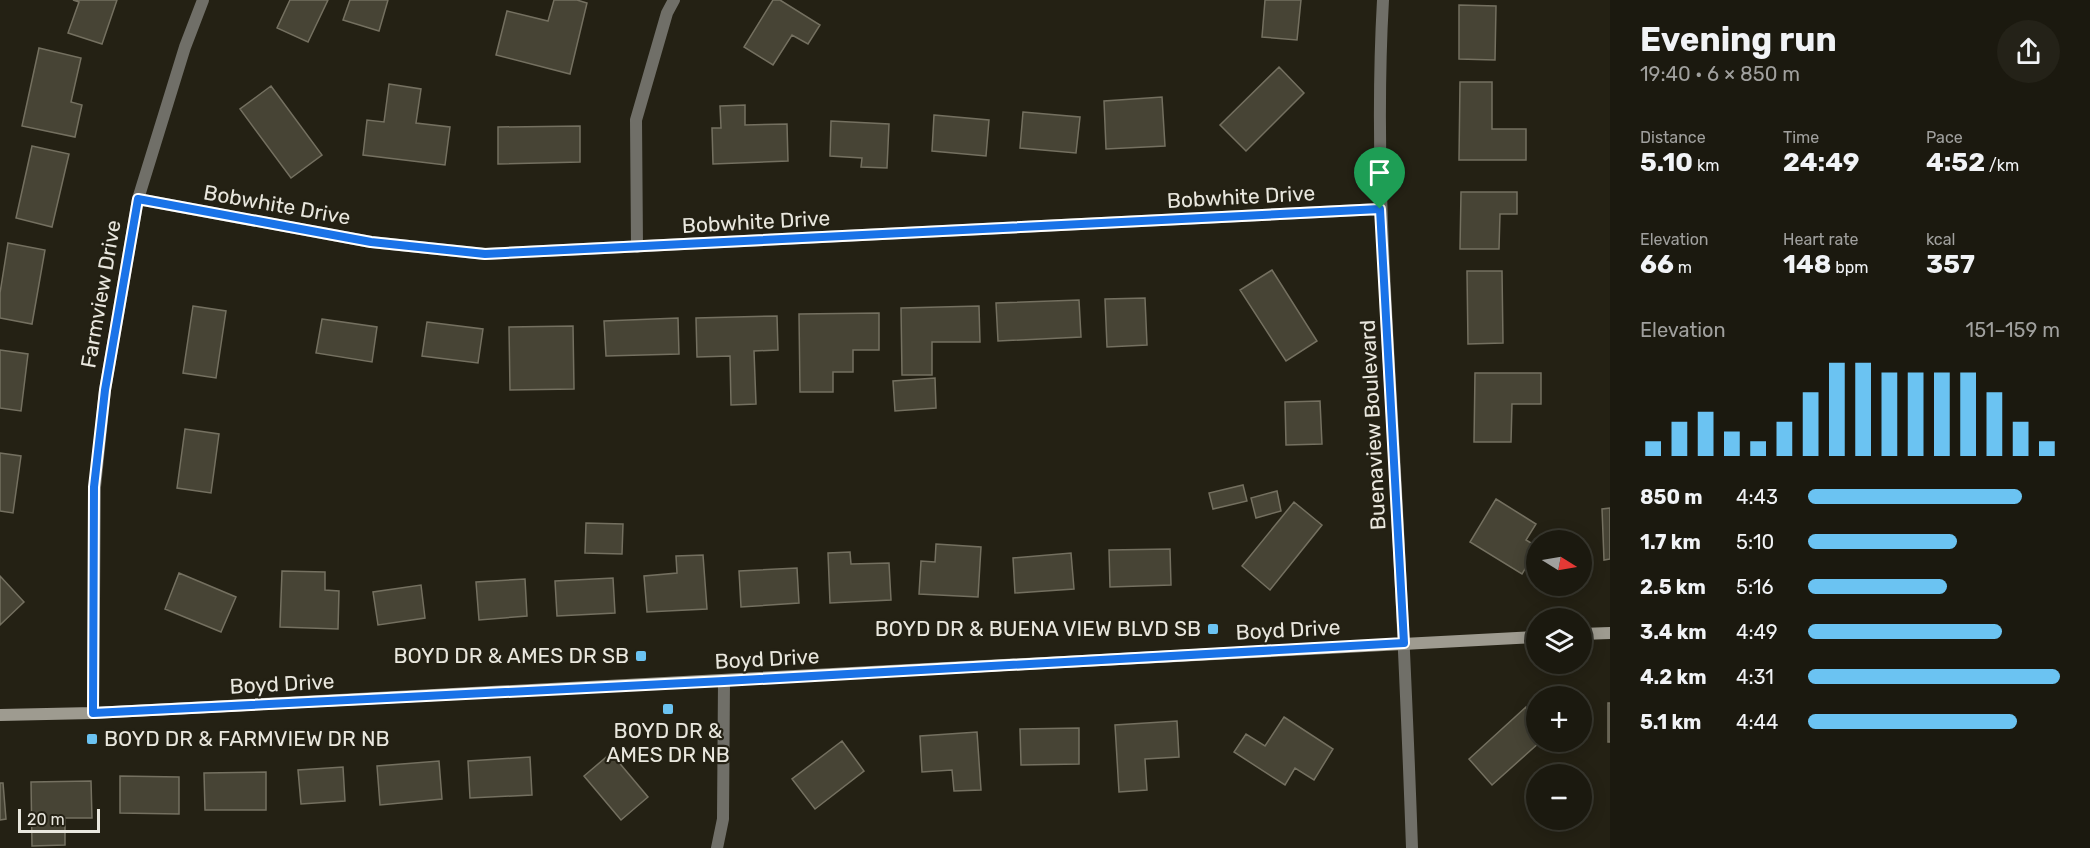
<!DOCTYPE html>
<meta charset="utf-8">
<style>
body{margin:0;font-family:Rubik,sans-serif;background:#242218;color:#f1f3f6;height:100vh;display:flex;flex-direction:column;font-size:22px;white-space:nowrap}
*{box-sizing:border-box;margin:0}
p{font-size:20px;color:#a0a09e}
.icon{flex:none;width:33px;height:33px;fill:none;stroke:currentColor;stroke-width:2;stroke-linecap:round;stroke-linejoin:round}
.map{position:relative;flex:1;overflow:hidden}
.drawer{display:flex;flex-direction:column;background:#1b190f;width:480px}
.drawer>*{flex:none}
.needle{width:39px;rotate:101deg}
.buttons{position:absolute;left:1526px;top:530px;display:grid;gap:12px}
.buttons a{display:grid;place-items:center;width:66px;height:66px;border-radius:50%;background:#1b190f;box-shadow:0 3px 15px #0003,0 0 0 2px #39382f;font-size:30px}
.scale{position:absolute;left:18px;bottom:15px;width:82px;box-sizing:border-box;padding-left:6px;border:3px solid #e9e7de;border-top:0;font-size:16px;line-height:21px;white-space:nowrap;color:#e9e7de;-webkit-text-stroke:4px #242114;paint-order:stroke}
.pin{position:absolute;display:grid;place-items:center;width:51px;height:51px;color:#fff;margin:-62px -26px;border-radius:50% 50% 50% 0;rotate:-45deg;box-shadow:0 0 6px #0007}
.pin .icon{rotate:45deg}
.round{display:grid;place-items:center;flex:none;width:63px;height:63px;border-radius:32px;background:#242218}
.head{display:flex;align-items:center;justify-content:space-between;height:102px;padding:0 30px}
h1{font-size:33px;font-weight:700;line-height:45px}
.figures{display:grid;grid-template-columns:repeat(3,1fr);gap:9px;height:102px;padding:6px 30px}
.figures div{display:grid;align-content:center}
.figures b{font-size:26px;font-weight:700}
.figures small{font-size:16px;font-weight:400}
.figures p{font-size:16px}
.chart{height:168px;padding:12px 30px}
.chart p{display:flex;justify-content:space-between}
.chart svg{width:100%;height:108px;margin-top:6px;stroke:#6bc3f2;stroke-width:6}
ul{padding:0 30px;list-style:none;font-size:20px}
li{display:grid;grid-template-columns:96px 72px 1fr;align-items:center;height:45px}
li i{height:15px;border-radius:8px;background:#6bc3f2}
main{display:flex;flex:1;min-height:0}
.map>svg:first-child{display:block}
.building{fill:#474435;stroke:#747060;stroke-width:1.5}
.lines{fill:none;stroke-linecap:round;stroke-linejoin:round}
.street{stroke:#706f68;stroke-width:12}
.secondary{stroke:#9e9b90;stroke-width:12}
.route-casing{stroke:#fff;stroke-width:12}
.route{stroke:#1a73e8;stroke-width:8}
.poi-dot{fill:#6bc3f2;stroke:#242114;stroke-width:2}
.labels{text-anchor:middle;stroke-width:4.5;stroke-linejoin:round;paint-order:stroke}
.street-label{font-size:21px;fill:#e9e7de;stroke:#242114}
.poi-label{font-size:21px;fill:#e9e7de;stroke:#242114;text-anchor:end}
</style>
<main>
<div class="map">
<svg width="1610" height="848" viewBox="0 0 1610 848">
<rect width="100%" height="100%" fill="#242114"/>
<path class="building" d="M73 0H117L102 44 68 33 79 2Z
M290 0H328L308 42 277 28Z
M350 0H388L379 31 343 20Z
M554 0H577L587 3 570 74 496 55 507 11 548 21Z
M773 0H780L820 25 808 44 792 35 773 65 744 47Z
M1265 0H1301L1297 40 1262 37Z
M1459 5 1496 6 1495 60 1459 59Z
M39 48 81 58 71 102 82 105 75 137 22 126Z
M1279 67 1304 93 1246 151 1220 125Z
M1460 82H1492V129H1526V160H1459Z
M389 84 421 89 416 123 450 127 445 165 363 155 367 120 384 122Z
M271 86 322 155 291 178 240 109Z
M1162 97 1165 146 1106 149 1104 101Z
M745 105V125L787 124 788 161 713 164 712 128H721L720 106Z
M1023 112 1080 117 1076 153 1020 148Z
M934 115 989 120 986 156 932 151Z
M831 121 889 124 887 168 861 167 862 158 830 156Z
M580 126V162L498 164V127Z
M32 146 69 154 52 227 16 218Z
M1461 192H1517V214H1500L1499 249H1460Z
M8 243 45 250 32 324 0 318V293Z
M1272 270 1317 341 1286 361 1240 290Z
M1467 271H1502L1503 343 1468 344Z
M1145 298 1147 345 1107 347 1105 299Z
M1079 300 1081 337 998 341 996 303Z
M193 306 226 311 216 378 183 373Z
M979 306 980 342H932V375H902L901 308Z
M879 313V350H853V372H833V392H800L799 314Z
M777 316 778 350 754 351 756 404 731 405 730 356 697 357 696 318Z
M678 318 679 354 606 356 604 321Z
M322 319 377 327 372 362 316 353Z
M427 322 483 329 478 363 422 356Z
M573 326 574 389 510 390 509 327Z
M0 350 28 354 21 411 0 408Z
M1475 373H1541V404H1512L1511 442H1474Z
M935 378 936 408 895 411 893 381Z
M1320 401 1322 444 1286 445 1285 402Z
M185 429 219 434 211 493 177 488Z
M0 453 21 456 13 513 0 511Z
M1243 485 1247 501 1213 509 1209 493Z
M1277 491 1281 511 1256 518 1251 498Z
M1496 499 1536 524 1526 540 1536 546V551L1522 574 1470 542Z
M1294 502 1322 525 1270 590 1242 566Z
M1610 508V559L1604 560 1602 509Z
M586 523 623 524 622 554 585 553Z
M936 544 981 547 978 597 919 594 921 561 935 562Z
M1170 549 1171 585 1110 587 1109 550Z
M850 552 851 564 889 563 891 600 830 603 828 553Z
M1071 553 1074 589 1015 593 1013 558Z
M703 555 707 609 647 612 644 576 677 573 676 556Z
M797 568 799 603 741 607 739 571Z
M282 571 325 572V590L339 591 338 629 280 627Z
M179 573 236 597 221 632 165 609Z
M0 576 24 602 0 625Z
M613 578 615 613 557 616 555 581Z
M525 579 527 616 479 620 476 582Z
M421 585 425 618 378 625 373 592Z
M1608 703H1610V742H1608Z
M1526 707 1536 718V741H1541L1492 785 1469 759Z
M1284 717 1333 749 1314 780 1295 768 1285 785 1234 752 1246 734 1265 746Z
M1177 721 1179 757 1145 759 1147 790 1119 792 1115 725Z
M1079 728V764L1021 765 1020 729Z
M977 732 981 790 954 791 952 770 922 772 920 736Z
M842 741 864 771 815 809 792 779Z
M611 753 648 797 621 820 584 776Z
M530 757 532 795 470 798 468 761Z
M439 761 442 799 380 805 377 766Z
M343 767 345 801 301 804 298 770Z
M266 772V810H205L204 773Z
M120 776 179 777V814L120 813Z
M91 781 92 818H65V845L32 846 31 782Z
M0 783H3L6 819 0 820Z"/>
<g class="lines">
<path class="street" d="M1383 0C1375 140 1384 278 1392 417 1400 561 1407 704 1412 848
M138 199 371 242 485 254 1380 209
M637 247 636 120 667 13 674 0
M93 713 95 487 105 390 138 199 185 47 203 0
M717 848 723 819 724 681"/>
<path class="secondary" d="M1581 634 1610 633
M0 715 93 713 1536 637"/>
</g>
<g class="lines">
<g class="route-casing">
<path id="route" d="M138 199 371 242 485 254 1380 209 1404 643 724 681 93 713 94 487 105 390Z"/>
</g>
<use href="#route" class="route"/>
</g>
<g class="poi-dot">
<rect x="1207" y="623" width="12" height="12" rx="3"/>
<rect x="635" y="650" width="12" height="12" rx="3"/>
<rect x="662" y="703" width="12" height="12" rx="3"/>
<rect x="86" y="733" width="12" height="12" rx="3"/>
</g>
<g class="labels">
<g class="street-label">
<text transform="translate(1241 197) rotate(-3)" y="7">Bobwhite Drive</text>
<text transform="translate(277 205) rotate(10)" y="7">Bobwhite Drive</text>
<text transform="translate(756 222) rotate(-3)" y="7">Bobwhite Drive</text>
<text transform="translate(101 294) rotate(-80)" y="7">Farmview Drive</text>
<text transform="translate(1373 425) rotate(-93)" y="7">Buenaview Boulevard</text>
<text transform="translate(1288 630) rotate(-3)" y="7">Boyd Drive</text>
<text transform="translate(767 659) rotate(-3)" y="7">Boyd Drive</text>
<text transform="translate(282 684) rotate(-3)" y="7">Boyd Drive</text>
</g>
<g class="poi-label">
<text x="1201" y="636">BOYD DR &amp; BUENA VIEW BLVD SB</text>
<text x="629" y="663">BOYD DR &amp; AMES DR SB</text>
<text x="668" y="738" text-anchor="middle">BOYD DR &amp;<tspan x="668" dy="24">AMES DR NB</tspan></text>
<text x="104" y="746" text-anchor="start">BOYD DR &amp; FARMVIEW DR NB</text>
</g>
</g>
</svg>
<div class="buttons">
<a><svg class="needle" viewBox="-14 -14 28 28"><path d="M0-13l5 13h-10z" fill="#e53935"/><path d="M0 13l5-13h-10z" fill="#a0a09e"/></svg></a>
<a><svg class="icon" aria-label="layers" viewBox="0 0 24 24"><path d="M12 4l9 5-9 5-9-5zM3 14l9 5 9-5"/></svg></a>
<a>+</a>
<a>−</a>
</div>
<div class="scale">20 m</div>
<div class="pin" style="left:1380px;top:209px;background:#1e9e55"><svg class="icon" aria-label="arrive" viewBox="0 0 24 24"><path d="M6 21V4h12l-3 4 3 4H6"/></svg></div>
</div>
<section class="drawer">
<div class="head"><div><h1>Evening run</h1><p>19:40 · 6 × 850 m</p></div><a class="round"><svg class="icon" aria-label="share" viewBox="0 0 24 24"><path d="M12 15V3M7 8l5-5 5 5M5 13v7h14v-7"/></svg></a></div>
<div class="figures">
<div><p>Distance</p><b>5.10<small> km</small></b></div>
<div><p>Time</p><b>24:49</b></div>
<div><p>Pace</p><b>4:52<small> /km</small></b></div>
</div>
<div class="figures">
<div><p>Elevation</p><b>66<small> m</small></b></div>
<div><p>Heart rate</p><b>148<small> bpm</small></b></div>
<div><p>kcal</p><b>357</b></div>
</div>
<div class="chart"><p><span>Elevation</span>151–159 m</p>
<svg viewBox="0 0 160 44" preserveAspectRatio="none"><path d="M5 44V38M15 44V30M25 44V26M35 44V34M45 44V38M55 44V30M65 44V18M75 44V6M85 44V6M95 44V10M105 44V10M115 44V10M125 44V10M135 44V18M145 44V30M155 44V38"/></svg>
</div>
<ul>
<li><b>850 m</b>4:43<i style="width:85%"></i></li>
<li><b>1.7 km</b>5:10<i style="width:59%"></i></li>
<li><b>2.5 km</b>5:16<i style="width:55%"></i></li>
<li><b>3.4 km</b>4:49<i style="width:77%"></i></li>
<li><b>4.2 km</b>4:31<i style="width:100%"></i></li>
<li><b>5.1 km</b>4:44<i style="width:83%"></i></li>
</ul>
</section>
</main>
